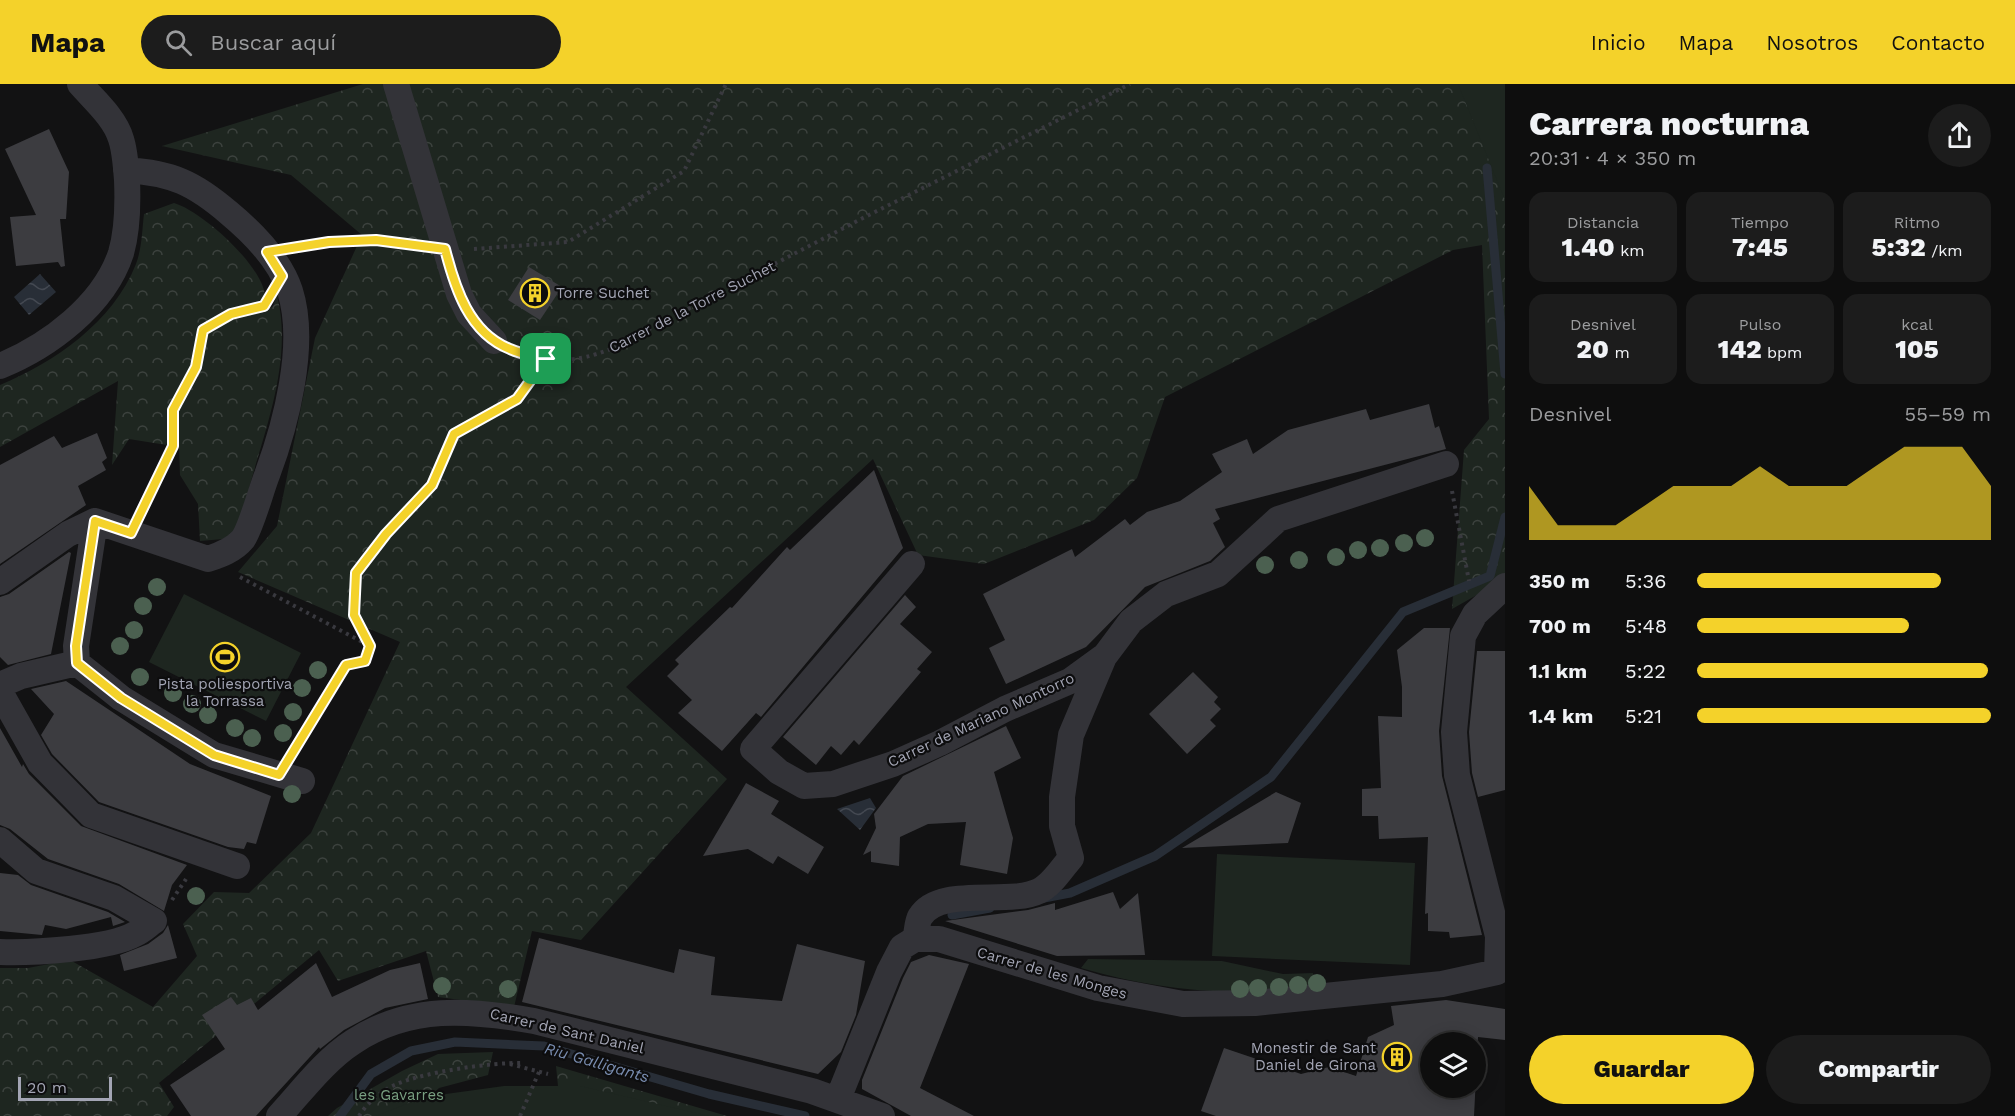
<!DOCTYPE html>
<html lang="es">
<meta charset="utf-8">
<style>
body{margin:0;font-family:"Work Sans",sans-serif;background:#1c1c1c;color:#f1f3f6;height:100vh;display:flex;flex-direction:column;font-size:22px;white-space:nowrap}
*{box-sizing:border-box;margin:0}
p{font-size:20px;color:#9b9c9e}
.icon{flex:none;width:33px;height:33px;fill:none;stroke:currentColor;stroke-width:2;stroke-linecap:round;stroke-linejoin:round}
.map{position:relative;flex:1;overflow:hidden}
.details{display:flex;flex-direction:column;background:#0e0e0e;width:510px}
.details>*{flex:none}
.fabs{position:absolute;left:1420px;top:948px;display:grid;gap:12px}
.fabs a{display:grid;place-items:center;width:66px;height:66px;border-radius:50%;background:#0e0e0e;box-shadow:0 3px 15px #0003,0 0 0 2px #2e2e2e;font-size:30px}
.scale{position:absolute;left:18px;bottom:15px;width:94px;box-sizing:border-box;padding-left:6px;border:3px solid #a3a5b4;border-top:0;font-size:16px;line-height:21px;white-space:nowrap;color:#a3a5b4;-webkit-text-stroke:4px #0d0d0e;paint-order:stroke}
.pin{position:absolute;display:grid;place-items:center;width:51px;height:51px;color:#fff;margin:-26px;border-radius:12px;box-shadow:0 3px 9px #0006}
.round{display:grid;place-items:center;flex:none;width:63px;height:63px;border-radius:32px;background:#1c1c1c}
.headline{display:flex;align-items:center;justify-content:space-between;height:102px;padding:0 24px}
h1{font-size:33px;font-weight:800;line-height:45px}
.metrics{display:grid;grid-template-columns:repeat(3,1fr);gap:9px;height:102px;padding:6px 24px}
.metrics div{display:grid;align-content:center;border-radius:15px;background:#1c1c1c;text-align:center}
.metrics b{font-size:26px;font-weight:800}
.metrics small{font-size:16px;font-weight:400}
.metrics p{font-size:16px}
.chart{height:168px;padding:12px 24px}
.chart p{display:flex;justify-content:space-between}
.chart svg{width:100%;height:108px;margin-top:6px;fill:#f4d22a;opacity:.7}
.primary-button{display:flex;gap:12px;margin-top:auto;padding:12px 24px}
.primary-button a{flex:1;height:69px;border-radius:36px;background:#f4d22a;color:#111;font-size:24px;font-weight:800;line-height:69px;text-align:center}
.primary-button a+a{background:#1c1c1c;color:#f1f3f6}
ul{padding:0 24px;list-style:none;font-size:20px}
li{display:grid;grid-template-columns:96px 72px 1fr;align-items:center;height:45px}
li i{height:15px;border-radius:8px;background:#f4d22a}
header{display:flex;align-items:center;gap:36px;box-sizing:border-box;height:84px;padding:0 30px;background:#f4d22a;color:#111}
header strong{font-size:28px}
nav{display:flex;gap:33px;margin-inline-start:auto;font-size:21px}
.search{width:420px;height:54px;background:#1c1c1c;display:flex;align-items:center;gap:15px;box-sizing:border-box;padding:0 21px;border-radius:33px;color:#9b9c9e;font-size:22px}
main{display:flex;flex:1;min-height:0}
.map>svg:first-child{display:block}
.forest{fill:url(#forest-crowns)}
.green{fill:#1e2620}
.water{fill:url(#water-waves)}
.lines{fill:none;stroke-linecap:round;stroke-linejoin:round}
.stream{stroke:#282e37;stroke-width:9}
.building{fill:#3c3c40;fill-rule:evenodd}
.path{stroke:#39393f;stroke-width:4;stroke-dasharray:3 4.5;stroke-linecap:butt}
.minor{stroke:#333338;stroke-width:26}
.tree{fill:#4b6050}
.route-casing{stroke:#fff;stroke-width:12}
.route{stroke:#f4d22a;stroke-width:8}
.labels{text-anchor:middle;stroke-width:4.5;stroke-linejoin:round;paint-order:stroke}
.poi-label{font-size:15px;fill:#a3a5b4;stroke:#0d0d0e;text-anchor:start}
.street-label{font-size:15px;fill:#a3a5b4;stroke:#0d0d0e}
.park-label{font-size:15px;fill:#79a082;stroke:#0d0d0e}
.water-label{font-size:16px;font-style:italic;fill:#798db0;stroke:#0d0d0e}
</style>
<header>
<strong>Mapa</strong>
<div class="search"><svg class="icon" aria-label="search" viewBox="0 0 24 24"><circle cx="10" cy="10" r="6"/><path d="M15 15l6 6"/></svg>Buscar aquí</div>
<nav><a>Inicio</a><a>Mapa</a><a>Nosotros</a><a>Contacto</a></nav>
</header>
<main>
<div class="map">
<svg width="1505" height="1032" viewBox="0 0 1505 1032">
<defs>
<pattern id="forest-crowns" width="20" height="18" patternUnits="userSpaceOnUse" patternTransform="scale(1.5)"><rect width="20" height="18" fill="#1e2620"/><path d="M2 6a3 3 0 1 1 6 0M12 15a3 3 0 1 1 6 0" fill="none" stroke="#3c423e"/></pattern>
<pattern id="water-waves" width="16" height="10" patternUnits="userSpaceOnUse" patternTransform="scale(1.5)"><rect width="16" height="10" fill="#282e37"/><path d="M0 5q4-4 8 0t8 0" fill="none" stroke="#444952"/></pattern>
</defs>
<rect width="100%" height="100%" fill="#121213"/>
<path class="forest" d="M363 0H1505V495L1452 525 1464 366 1489 335 1482 161 1453 166 1165 313 1137 394 1094 436 984 480 918 471 873 375 626 603 727 695 581 856 532 847 514 923 438 913 426 867 338 897 319 866 159 999 174 1023 167 1032H0V884H28L70 876 153 923 197 872 183 840 214 808 249 809 311 749 400 558 238 488 277 442 315 254 362 151 291 91 162 62Z
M174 119C202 127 267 185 265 215L260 220 263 229 273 222 277 211C293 274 266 343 249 404L252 405 235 448 223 455 200 457 198 420 180 391 179 363 129 355 112 381 118 297 0 363V301C55 278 113 238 136 180 142 164 142 147 144 130Z
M493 968 488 991 439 1004 408 1032H328L337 1024 402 987 438 970Z
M556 982 727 1032H561Z"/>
<path class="green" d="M1458 0H1505V116Z
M184 510 301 569 266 637 149 578Z
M1217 770 1415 779 1410 881 1212 872Z
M1088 875 1222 877 1283 890 1313 889 1315 902C1289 904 1262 908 1236 908 1183 907 1132 899 1081 884Z
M504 1002H580L709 1032H376L424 1013Z"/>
<path class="water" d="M40 190 56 208 29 231 14 213Z
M870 714 876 724 860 746 837 725Z"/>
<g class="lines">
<path class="stream" d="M1487 84 1505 290
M1044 814 1070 809 1155 772 1271 693 1403 528 1490 492 1505 433
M952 831 990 824
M340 1032 371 990 411 967 455 958 544 962 709 1010 805 1032"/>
</g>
<path class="building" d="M49 45 69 88 66 135H60L65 182 61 183 58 178 16 182 10 133 36 131 5 65Z
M529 183 562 203 540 236 508 216Z
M1429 320 1435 344 1439 342 1446 365 1215 425 1220 435 1213 439 1225 463 1210 477 1145 503 1086 563 1006 600 989 564 1005 556 983 510 1072 465 1075 473 1125 435 1130 441 1147 428 1180 417 1222 388 1212 370 1247 355 1253 370 1288 346 1366 325 1370 336Z
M97 349 107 374 102 378 106 386 78 402 86 421 0 480V381L54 352 62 364Z
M874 386 903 464 761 633 756 629 722 667 678 629 692 616 667 592 679 580 675 576 730 523 732 524 787 463 790 466Z
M69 468 71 469 51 570 8 581 0 573V513L9 510Z
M905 511 916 523 900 540 932 568 917 585 921 588 859 661 854 656 841 671 831 662 816 681 783 653Z
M1424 544H1450L1439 647 1442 692 1482 851 1450 854 1449 848 1428 847V829L1425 830 1428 753 1379 755 1378 732H1362V705L1381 704 1378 632 1402 633V603L1397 566Z
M1477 567H1505V706L1478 713 1472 689 1469 648Z
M1193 588 1218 613 1214 618 1221 625 1210 636 1216 642 1187 670 1149 630Z
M66 597 190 680 271 712 256 760 247 758 244 765 228 763 99 718 52 670 41 651 54 630 31 605Z
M1006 642 1021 674 994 688 1013 754 1007 790 960 781 966 738 928 740 900 753 899 782 871 778V767L863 771 876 744 874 730 903 692Z
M0 644 22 683 23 680 29 690 81 742 187 781 172 801 164 827 119 800 48 775 10 745 0 741Z
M746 699 779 717 771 730 824 763 808 790 778 772 773 780 748 765 703 772Z
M1276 708 1301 719 1288 759 1182 764Z
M0 789 18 791 31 801 108 828 125 838 113 842 111 833 66 845 45 841 42 851 0 847Z
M1113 808 1120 825 1138 809 1145 871 1057 872 945 837 1028 826 1055 819V826Z
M168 841 177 874 124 887 120 871 148 860 163 849Z
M539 854 674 889 679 865 715 873 711 911 782 917 797 860 865 877 856 931 841 968 818 990 522 918Z
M929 871 969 880 920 1004 974 1032H911L862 1005V996L903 894 911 878Z
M316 879 332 913 390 886 420 879 428 915 385 924 344 946 320 965 319 963 256 1032H191L170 1001 225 965 202 931 231 913 237 921 251 914 258 926Z
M1446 916 1505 925V956L1478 953 1474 1032H1216L1201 1027 1224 964 1301 990 1329 983 1356 992 1368 953 1394 941 1391 922ZM1431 958H1476V1004H1431Z"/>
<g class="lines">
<path class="path" d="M298 163C338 157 376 155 416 161
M474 165 568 158 684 87 726 0
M520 268C557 278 574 279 611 265L861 135 1130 0
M1452 407 1469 497
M144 424 173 362V326L196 283 203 246 222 233 266 221
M240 493 368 561
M295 665 346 581 365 577 370 562 354 531 356 489 385 450 432 401 454 350 517 315 546 275
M172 816 186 795
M510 980 548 990
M359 1032C367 1019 382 1006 397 1000 425 988 492 978 524 979
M520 1032 539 988"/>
<path class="minor" d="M396 0 459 210 469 230 494 257
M0 282C49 262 104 221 121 169 128 145 128 120 127 96 126 83 125 67 121 55 115 34 94 16 80 0
M95 437 208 475C220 471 234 466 243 455 251 444 261 406 267 391 286 340 307 260 290 207 280 176 253 149 229 129 194 99 172 89 126 86
M95 437 76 562 77 579 121 614 214 671 302 697
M912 480 753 665 779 688 804 702 833 700 893 680 940 659 1005 625 1070 597 1103 573
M0 498 68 450 95 437
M0 601 21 592 77 579
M0 608 40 679 91 731 237 782
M0 756 36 787 114 814 154 837C148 841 142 847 135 850 109 865 31 869 0 868
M915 855C917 849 917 838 920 833 939 801 1008 822 1039 807 1052 801 1062 784 1071 774L1062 742V713L1071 651 1104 573 1131 537 1166 510 1218 490 1278 435 1446 380
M1497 888 1498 852 1457 691 1454 648 1463 552 1475 530 1505 502
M838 1015 889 888 902 863 915 855H939L1098 904 1183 920 1255 919 1442 900 1497 888 1505 874
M279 1032C302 1007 325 976 353 958 410 920 471 926 534 937L812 1007 882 1032"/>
</g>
<g class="tree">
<circle cx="1425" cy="454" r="9"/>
<circle cx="1404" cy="459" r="9"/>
<circle cx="1380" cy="464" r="9"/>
<circle cx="1358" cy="466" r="9"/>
<circle cx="1336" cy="473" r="9"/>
<circle cx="1299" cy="476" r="9"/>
<circle cx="1265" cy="481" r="9"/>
<circle cx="157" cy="503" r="9"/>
<circle cx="143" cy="522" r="9"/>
<circle cx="134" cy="546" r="9"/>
<circle cx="120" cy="562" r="9"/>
<circle cx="318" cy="586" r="9"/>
<circle cx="140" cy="593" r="9"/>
<circle cx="302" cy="604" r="9"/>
<circle cx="173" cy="609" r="9"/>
<circle cx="192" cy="620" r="9"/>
<circle cx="293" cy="628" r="9"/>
<circle cx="208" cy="631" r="9"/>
<circle cx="235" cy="644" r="9"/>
<circle cx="283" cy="649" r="9"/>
<circle cx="252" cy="654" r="9"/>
<circle cx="292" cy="710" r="9"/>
<circle cx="196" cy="812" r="9"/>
<circle cx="1317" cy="899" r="9"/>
<circle cx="1298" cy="901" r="9"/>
<circle cx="442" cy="902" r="9"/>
<circle cx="1279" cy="903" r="9"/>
<circle cx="1258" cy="904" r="9"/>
<circle cx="508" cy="905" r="9"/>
<circle cx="1240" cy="905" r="9"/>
</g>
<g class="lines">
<g class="route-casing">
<path id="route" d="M376 156 445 165C455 204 469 249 510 265 521 270 534 272 546 275L517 315 454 350 432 401 386 450 356 489 354 531 370 562 365 577 346 581 279 691 214 671 121 614 77 579 76 562 95 437 131 449 173 362V326L196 283 203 246 231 230 264 222 282 192 267 168 329 158Z"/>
</g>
<use href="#route" class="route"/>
</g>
<defs>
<g id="building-ring" transform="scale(1.5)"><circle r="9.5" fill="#0d0d0e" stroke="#f4d22a" stroke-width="1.5"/><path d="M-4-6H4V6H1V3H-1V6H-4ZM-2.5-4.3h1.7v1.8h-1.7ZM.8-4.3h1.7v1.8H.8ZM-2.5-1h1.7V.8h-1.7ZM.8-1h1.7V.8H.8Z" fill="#f4d22a"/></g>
<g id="stadium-ring" transform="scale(1.5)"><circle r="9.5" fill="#0d0d0e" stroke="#f4d22a" stroke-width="1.5"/><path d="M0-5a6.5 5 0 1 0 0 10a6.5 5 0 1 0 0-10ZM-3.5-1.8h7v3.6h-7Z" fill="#f4d22a"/></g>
</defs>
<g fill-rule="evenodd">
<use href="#building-ring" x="535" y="209"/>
<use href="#stadium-ring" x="225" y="573"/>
<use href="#building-ring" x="1397" y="973"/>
</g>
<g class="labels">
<g class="poi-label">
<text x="556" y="214">Torre Suchet</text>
<text x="225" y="605" text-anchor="middle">Pista poliesportiva<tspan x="225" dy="17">la Torrassa</tspan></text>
<text x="1376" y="969" text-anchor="end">Monestir de Sant<tspan x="1376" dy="17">Daniel de Girona</tspan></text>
</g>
<g class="street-label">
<text transform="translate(692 223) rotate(-27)" y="5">Carrer de la Torre Suchet</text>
<text transform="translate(981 636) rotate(-25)" y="5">Carrer de Mariano Montorro</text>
<text transform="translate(1052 889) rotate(16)" y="5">Carrer de les Monges</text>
<text transform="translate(567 947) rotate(13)" y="5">Carrer de Sant Daniel</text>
</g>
<g class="park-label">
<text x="399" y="1016">les Gavarres</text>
</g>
<g class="water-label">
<text transform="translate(597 978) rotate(16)" y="6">Riu Galligants</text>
</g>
</g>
</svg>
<div class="fabs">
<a><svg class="icon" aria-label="layers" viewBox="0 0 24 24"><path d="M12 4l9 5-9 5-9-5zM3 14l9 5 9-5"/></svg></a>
</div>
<div class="scale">20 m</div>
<div class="pin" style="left:546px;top:275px;background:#1e9e55"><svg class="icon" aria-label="arrive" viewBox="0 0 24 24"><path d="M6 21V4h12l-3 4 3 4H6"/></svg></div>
</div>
<section class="details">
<div class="headline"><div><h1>Carrera nocturna</h1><p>20:31 · 4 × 350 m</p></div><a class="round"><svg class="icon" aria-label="share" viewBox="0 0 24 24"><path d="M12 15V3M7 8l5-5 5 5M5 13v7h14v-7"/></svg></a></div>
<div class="metrics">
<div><p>Distancia</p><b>1.40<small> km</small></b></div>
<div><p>Tiempo</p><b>7:45</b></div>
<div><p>Ritmo</p><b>5:32<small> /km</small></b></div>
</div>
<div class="metrics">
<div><p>Desnivel</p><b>20<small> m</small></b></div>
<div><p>Pulso</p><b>142<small> bpm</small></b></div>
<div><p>kcal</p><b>105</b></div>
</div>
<div class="chart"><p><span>Desnivel</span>55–59 m</p>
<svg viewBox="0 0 160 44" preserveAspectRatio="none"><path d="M0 44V22L10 38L20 38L30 38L40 30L50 22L60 22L70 22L80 14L90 22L100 22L110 22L120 14L130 6L140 6L150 6L160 22V44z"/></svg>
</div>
<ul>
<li><b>350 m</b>5:36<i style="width:83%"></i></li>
<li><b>700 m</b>5:48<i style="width:72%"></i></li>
<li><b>1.1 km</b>5:22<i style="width:99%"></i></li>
<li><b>1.4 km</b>5:21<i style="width:100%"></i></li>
</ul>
<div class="primary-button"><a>Guardar</a><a>Compartir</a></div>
</section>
</main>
